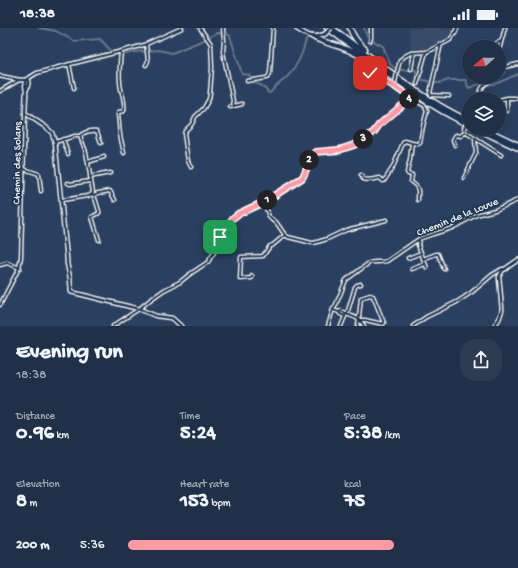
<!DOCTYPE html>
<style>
body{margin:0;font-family:"Gochi Hand",sans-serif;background:#2d3c52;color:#f1f3f6;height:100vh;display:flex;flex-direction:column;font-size:15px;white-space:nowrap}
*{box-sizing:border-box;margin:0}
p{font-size:13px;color:#a2a9b4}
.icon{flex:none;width:22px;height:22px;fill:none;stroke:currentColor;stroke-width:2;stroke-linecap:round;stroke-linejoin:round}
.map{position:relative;height:298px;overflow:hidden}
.panel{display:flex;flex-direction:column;background:#203048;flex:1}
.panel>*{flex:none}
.needle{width:26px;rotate:250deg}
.controls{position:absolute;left:462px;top:12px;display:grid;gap:8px}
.controls a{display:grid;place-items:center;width:44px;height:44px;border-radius:50%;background:#203048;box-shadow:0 2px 6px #0003,0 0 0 1px #3d4b60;font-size:20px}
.pin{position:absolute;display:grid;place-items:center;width:34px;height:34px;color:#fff;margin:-17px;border-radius:8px;box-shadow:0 2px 6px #0006}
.km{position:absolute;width:20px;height:20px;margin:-10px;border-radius:50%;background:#222;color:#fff;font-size:11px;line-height:20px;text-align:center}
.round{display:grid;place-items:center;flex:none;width:42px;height:42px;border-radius:16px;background:#2d3c52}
.head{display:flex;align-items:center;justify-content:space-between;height:68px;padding:0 16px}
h1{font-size:22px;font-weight:700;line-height:30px}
.stats{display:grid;grid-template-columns:repeat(3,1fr);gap:6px;height:68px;padding:4px 16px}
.stats div{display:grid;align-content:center}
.stats b{font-size:20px;font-weight:700}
.stats small{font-size:11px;font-weight:400}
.stats p{font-size:11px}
ul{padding:0 16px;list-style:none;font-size:13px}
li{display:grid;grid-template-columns:64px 48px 1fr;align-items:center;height:30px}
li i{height:10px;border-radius:5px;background:#ff9aa2}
.status{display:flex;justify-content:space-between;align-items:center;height:28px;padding:0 20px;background:#203048;direction:ltr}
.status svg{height:11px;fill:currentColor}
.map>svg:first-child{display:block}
.built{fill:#374c69}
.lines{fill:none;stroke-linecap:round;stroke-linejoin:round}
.canal{stroke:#6a788a;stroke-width:2}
.street-casing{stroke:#f4f1e8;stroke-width:5}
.secondary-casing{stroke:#f4f1e8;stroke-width:5.5}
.primary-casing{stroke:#f4f1e8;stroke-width:6}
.highway-casing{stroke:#f4f1e8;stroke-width:7}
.street{stroke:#1d3557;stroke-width:2}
.secondary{stroke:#1d3557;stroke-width:2.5}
.primary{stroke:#1d3557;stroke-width:3}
.highway{stroke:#1d3557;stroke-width:4}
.street-bridge-casing{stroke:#f4f1e8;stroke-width:5;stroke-linecap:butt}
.primary-bridge-casing{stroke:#f4f1e8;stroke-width:6;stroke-linecap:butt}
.street-bridge{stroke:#1d3557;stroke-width:2}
.primary-bridge{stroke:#1d3557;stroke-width:3}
.route-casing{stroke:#fff;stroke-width:8}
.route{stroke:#ff9aa2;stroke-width:5}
.labels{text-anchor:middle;stroke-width:3.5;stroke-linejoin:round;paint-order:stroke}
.street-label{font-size:11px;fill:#f4f1e8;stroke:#1d3557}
</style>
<div class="status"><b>18:38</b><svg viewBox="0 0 49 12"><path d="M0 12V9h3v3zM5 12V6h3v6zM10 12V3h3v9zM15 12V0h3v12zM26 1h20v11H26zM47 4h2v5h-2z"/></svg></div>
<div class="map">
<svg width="518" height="298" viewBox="0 0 518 298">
<rect width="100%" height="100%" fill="#2a4060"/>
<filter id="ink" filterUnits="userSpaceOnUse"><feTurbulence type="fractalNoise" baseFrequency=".025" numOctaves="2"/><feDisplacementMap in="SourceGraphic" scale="8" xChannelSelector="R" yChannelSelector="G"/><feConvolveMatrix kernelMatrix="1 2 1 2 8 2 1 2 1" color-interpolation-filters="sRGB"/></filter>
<g filter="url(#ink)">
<path class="built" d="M409 0H452L453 3 450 9 447 13 429 21 411 24Z"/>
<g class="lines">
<path class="canal" d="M39 0 56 3 74 13 100 11 112 24
M364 0C367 12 373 13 383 18L390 36 396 41
M224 5 229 7 230 8 242 46 249 47 254 54 262 58 269 65 271 64C275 58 282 54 287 49 297 39 303 25 306 12
M208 10 216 5H221
M148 23 158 22 172 25 206 11
M114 26 120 27
M122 27 135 24 146 23
M401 42H416V49L418 50
M419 51 432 54
M433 55H439L449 52H466L468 59 469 60 482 55
M488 57 498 55 518 46"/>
<g class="street-casing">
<path id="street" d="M223 0 224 12 223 24 234 78
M370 13 371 10V0
M146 16 148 33 146 37
M441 16 430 65 431 67 449 68
M490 19 501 13
M499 22 505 0
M121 24C120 33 119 44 120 54 120 63 126 73 124 83L119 84 118 86 120 107 124 125
M69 36 74 60
M500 40 518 36
M411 41 414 25
M397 44 400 32 405 28 411 25 426 24 431 22 450 12 455 5
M367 45 373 46 386 54 394 58 411 70 425 78 427 83 423 98 420 115 418 116 412 115 410 132 407 144 408 146 412 147 411 154C420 160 418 162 418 172
M499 47 502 45 501 41 500 39
M27 51 37 45 59 39 130 21 144 17 182 0
M247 53 266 50 268 49 270 45 273 0
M417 56 426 24
M0 63 19 52
M478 71C482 57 483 57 496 49
M499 72 507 70H516
M230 79 242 76
M507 83V70
M464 100 465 104 501 127
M80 108C83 104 92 102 97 103L101 115
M63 111 68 126
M55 114 75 108H80L86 124 93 164 91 167 88 168 62 172
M455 117 453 112 455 108 456 107 461 108 465 104
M88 134 104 129
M191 139 188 133 184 106 185 103 192 96 195 89 204 80 209 71 210 65 212 39 211 16 200 0
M24 141 39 146 41 163
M361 147 363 151C368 153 374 151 380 150L383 153H384L393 139 403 115 405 113 412 115
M90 149 110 145
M464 150 476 125 475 111
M68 155 70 156 90 153
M92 166 94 167 99 183V185L92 189 99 212
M94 167 98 165 110 163 115 172
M264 174 269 189 272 192 276 194 285 207 288 209 312 215H314L327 211 346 202 386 192
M419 211 418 217 427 240
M408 230 421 225
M423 231 436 226H438L444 241
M0 237 7 235 20 240
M412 241 425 236
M252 248V250L240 251V250L241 229 263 228 270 218 273 217 285 207
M0 277 19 240 21 229 25 86
M333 282 339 284 340 286 345 288
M339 284 341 283 345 285 346 286 341 298
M346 286C354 289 360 290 364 298
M347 286 355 259 357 257 361 256
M113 298 139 281 150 272 164 262 180 254 190 246 208 234 217 220 219 213 223 204 233 190 238 186 246 181 264 174 302 150 307 139 310 129 313 126 316 124 339 122 354 117 373 104 379 97 411 70
M328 298 333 281 335 279 346 252 369 235C375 233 381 235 387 233L419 211 433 206 452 200 476 187 495 182 518 172
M358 298 361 270 370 267 373 268 384 295 383 296 365 292H360
M413 298 426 289 457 274 472 264 492 247 502 241H506"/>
</g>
<g class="secondary-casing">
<path id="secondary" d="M455 5 457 0
M0 48 19 52H25
M25 53 27 51 29 52 27 61
M25 55 26 63 25 85 47 100 52 105 55 114 67 231V235L70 250 71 264 139 281 156 288 172 290 181 298
M494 298 499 291 502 282 499 249 502 243 518 232"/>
</g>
<g class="primary-casing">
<path id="primary" d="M296 0C307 7 312 12 325 6"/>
</g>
<g class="highway-casing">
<path id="highway" d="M327 0C373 34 417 73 469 97
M332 0C377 33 419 70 469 93
M350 0C353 9 358 15 365 21
M313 9C318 12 325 14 331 16 342 19 352 23 362 29
M477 101 518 120
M485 101 518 117"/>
</g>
<use href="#street" class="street"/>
<use href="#secondary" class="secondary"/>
<use href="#primary" class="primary"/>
<use href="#highway" class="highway"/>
<g class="street-bridge-casing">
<path id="street-bridge" d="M395 55 397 44
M464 100 469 90"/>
</g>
<g class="primary-bridge-casing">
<path id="primary-bridge" d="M325 6 331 0"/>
</g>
<use href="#street-bridge" class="street-bridge"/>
<use href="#primary-bridge" class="primary-bridge"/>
</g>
</g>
<g class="lines" filter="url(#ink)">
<g class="route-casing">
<path id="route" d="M220 209 233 190 238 186 264 174 302 150C308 142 307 129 316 124L339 122 354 117 374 104 379 97 411 70 394 58 386 54 370 45"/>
</g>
<use href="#route" class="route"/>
</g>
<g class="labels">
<g class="street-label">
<text transform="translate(16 135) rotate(-89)" y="4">Chemin des Solans</text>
<text transform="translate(457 188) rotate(-22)" y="4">Chemin de la Louve</text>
</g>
</g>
</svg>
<div class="controls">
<a><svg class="needle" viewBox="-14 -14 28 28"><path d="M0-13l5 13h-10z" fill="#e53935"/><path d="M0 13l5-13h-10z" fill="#a2a9b4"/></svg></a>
<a><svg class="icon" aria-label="layers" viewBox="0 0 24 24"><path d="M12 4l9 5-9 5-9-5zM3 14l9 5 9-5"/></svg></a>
</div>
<div class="pin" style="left:220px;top:209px;background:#1e9e55"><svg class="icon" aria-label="arrive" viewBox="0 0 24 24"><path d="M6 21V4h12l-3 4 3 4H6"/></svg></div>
<div class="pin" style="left:370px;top:45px;background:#d93025"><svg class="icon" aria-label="check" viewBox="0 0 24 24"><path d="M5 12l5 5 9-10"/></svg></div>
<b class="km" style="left:267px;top:172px">1</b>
<b class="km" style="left:309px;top:132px">2</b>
<b class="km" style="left:363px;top:111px">3</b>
<b class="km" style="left:409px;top:71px">4</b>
</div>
<section class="panel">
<div class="head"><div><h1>Evening run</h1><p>18:38</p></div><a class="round"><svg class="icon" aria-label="share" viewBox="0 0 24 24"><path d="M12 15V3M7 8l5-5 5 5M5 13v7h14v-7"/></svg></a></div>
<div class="stats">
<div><p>Distance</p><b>0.96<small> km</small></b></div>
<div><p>Time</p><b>5:24</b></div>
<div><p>Pace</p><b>5:38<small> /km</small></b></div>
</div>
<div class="stats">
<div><p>Elevation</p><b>8<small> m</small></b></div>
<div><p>Heart rate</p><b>153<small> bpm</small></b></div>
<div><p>kcal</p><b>75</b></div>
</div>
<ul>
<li><b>200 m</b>5:36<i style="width:71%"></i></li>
</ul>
</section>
